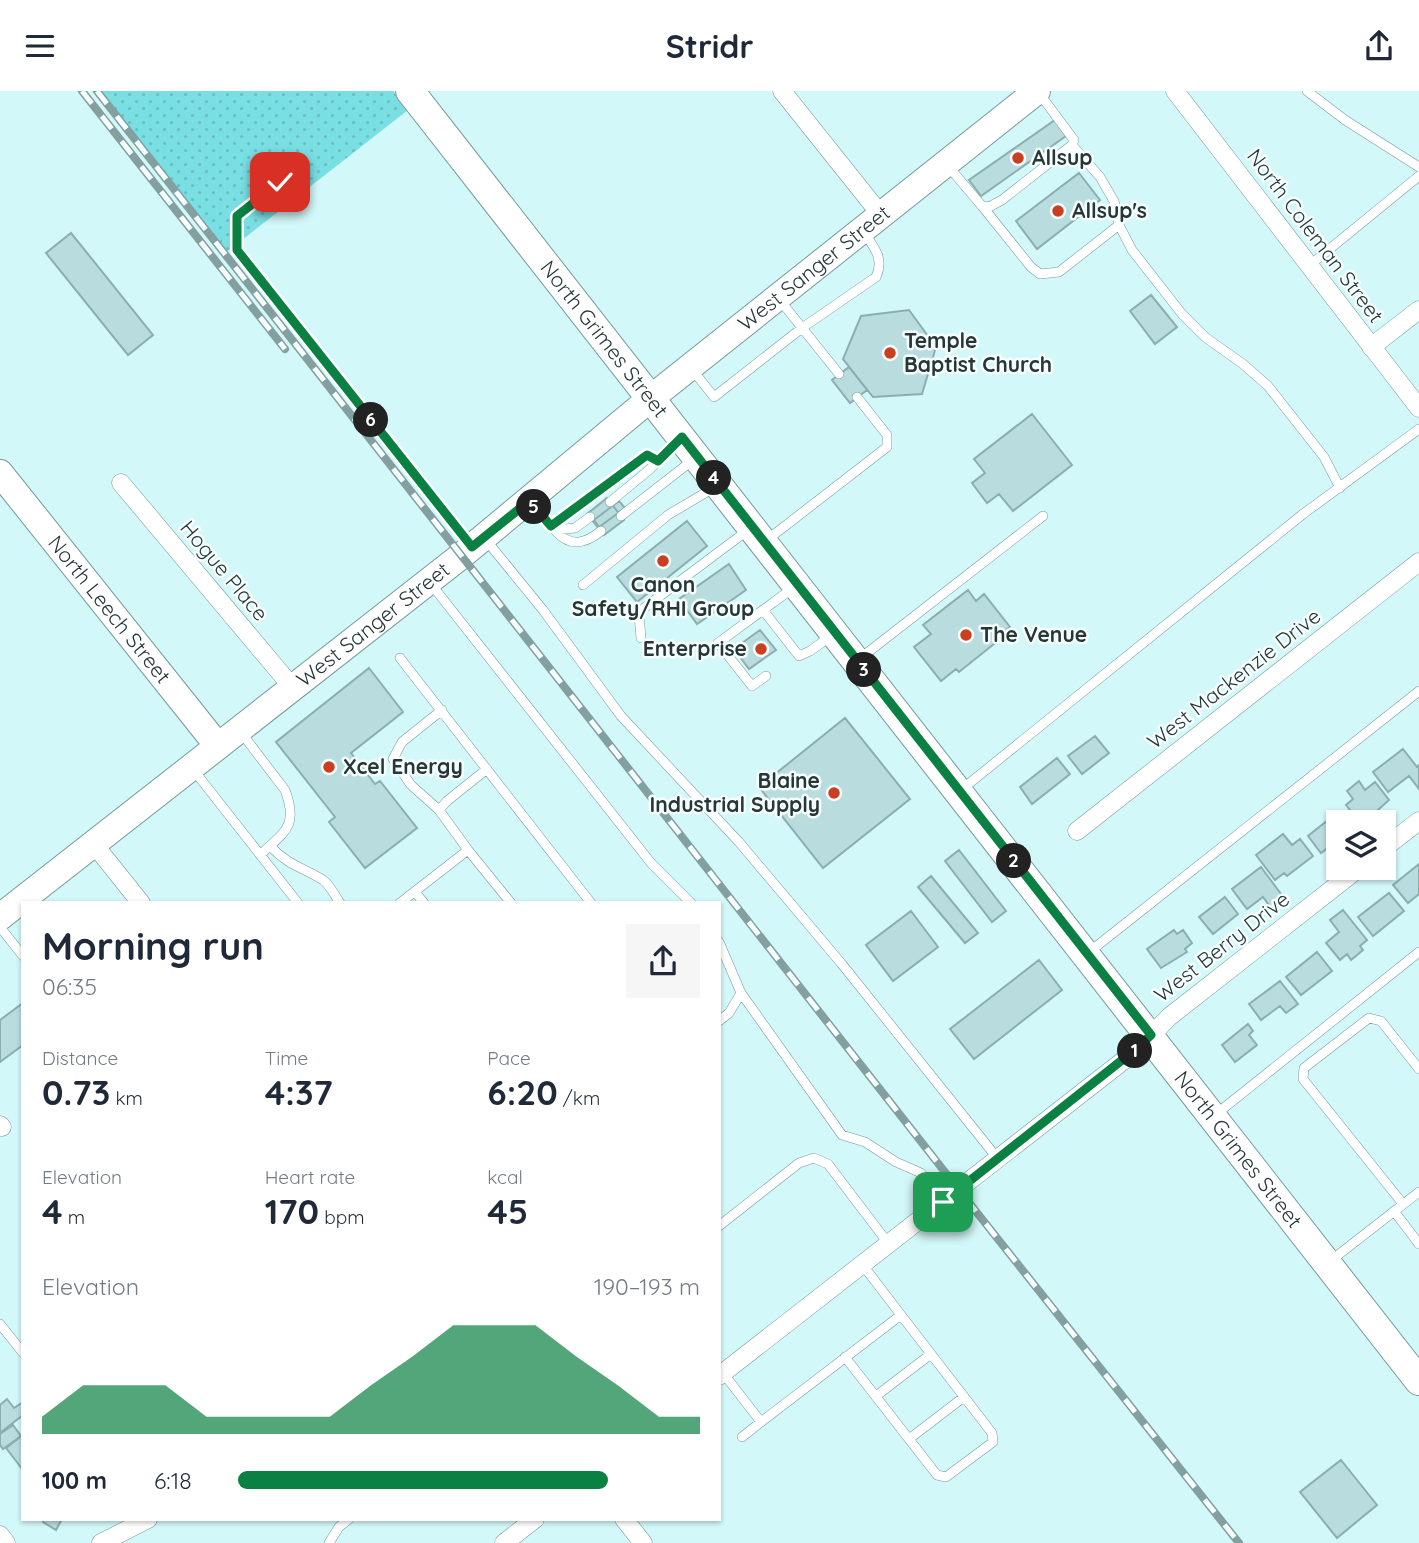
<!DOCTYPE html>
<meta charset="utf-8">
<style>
body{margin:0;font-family:Quicksand,sans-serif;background:#f6f6f7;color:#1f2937;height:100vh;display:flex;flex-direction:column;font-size:26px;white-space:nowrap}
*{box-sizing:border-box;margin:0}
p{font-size:23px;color:#747a83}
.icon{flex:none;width:38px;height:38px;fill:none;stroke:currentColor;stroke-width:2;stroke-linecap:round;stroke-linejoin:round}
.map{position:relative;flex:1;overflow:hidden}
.sheet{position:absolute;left:21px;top:810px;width:700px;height:620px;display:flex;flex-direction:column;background:#fff;border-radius:0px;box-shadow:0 2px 5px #0004}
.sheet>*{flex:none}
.buttons{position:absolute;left:1326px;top:719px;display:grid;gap:14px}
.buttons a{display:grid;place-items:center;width:70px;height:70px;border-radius:0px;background:#fff;box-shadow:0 2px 5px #0004;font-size:35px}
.pin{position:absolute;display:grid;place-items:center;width:60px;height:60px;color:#fff;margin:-30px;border-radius:14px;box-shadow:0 4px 10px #0006}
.km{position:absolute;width:35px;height:35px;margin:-18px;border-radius:50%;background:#222;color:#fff;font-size:19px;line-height:35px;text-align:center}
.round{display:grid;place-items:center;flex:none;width:74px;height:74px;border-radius:0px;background:#f6f6f7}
.overview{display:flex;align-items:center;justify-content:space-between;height:119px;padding:0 21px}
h1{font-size:38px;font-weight:800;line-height:52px}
.stats{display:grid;grid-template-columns:repeat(3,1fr);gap:10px;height:119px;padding:7px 21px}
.stats div{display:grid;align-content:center}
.stats b{font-size:35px;font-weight:800}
.stats small{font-size:19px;font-weight:400}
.stats p{font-size:19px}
.chart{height:196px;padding:14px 21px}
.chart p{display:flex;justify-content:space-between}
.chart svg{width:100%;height:126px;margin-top:7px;fill:#0b8043;opacity:.7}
ul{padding:0 21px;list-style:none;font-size:23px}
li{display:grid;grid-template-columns:112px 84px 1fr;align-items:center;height:52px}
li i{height:18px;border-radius:9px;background:#0b8043}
header{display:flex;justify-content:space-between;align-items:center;height:91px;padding:0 21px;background:#fff;font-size:32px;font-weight:800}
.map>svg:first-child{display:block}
.park{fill:url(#park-dots)}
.building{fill:#b9ddde;stroke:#8caeaf;stroke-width:2}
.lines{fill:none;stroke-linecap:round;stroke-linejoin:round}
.lane-casing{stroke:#77999a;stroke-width:10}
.street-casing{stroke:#77999a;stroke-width:19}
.secondary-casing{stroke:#77999a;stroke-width:28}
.primary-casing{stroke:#77999a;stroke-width:30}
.lane{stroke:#fff;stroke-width:9}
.street{stroke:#fff;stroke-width:18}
.secondary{stroke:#fff;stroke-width:26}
.primary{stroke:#fff;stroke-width:28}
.rail-casing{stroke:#849f9f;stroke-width:8}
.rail{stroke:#f7fefe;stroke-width:5;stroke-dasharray:16;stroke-linecap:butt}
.route-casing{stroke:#fff;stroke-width:14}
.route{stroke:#0b8043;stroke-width:9}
.poi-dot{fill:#c93f20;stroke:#f7fefe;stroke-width:2.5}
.labels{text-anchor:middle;stroke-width:5;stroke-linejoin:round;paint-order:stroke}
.poi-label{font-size:21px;font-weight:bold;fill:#273636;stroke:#f7fefe;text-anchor:start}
.street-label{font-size:21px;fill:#273636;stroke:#f7fefe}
</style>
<header><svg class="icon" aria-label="menu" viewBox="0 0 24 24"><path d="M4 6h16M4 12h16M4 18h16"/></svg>Stridr<svg class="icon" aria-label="share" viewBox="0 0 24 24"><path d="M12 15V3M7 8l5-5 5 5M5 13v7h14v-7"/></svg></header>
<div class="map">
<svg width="1419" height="1452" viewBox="0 0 1419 1452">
<defs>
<pattern id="park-dots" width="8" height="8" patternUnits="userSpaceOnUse" patternTransform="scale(1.75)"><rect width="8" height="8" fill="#79dfe3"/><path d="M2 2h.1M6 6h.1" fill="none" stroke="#69c0c3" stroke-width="1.8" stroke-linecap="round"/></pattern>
</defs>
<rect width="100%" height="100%" fill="#d3f8f9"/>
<path class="park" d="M96 0H393L408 19 224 163Z"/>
<path class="building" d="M1055 29 1066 45 981 105 969 89Z
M1079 82 1100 109 1037 158 1016 130Z
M71 142 153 244 128 264 46 162Z
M1151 204 1177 236 1155 253 1130 220Z
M909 219 936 256 922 303 873 306 843 268 861 225Z
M849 276 867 299 850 312 832 289Z
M1032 323 1072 374 1013 420 999 403 987 412 972 392 985 382 974 368Z
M607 407 624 429 604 444 587 423Z
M619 410 625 417 599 436 594 429Z
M687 430 707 455 637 511 617 486Z
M729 473 746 499 697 533 679 508Z
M968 499 976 510 984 503 1010 536 1001 542 1004 545 959 581 956 578 941 590 914 556 931 543 923 534Z
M760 539 776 559 749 578 740 566 747 560 742 552Z
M369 577 403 621 351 662 375 693 380 690 417 737 365 777 329 731 335 726 276 651Z
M845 627 910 708 823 777 759 696Z
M1095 645 1109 662 1082 683 1068 665Z
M1403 658 1417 676 1419 674V698L1409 685 1388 701 1373 681Z
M1057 667 1070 683 1032 713 1020 696Z
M1359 690 1365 699 1375 691 1389 709 1367 729 1366 727 1360 732 1346 714 1353 708 1347 700Z
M1338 721 1346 732H1339V748L1321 762 1308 745Z
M1283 743 1292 754 1300 748 1313 765 1287 785 1284 782 1275 789 1256 764Z
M959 759 1006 820 992 831 945 770Z
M1419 773V803L1408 812 1393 794Z
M1261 776 1284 807 1271 817 1263 806 1247 818 1232 798Z
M931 785 978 842 965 852 918 796Z
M1389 802 1404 820 1373 845 1358 826Z
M1225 806 1238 823 1213 843 1199 826Z
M1343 819 1367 849 1360 855 1363 859 1351 869 1347 863 1340 869 1326 852 1339 841 1330 829Z
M911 820 938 856 893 890 866 854Z
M1174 839 1177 843 1183 839 1192 852 1185 858 1187 861 1161 877 1147 858Z
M1317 861 1332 880 1301 904 1286 886Z
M1039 869 1062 899 974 968 950 938Z
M1280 890 1298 913 1286 922 1280 915 1261 929 1249 913Z
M23 912V954L0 971V929Z
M1248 933 1253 940 1249 944 1257 954 1235 971 1222 954Z
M7 1308 14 1317 23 1311V1324L0 1342V1314Z
M13 1334 21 1345 3 1358 0 1354V1343Z
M23 1344V1379L6 1357Z
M1341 1369 1377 1414 1337 1447 1300 1401Z
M44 1428H62L56 1439 43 1431Z"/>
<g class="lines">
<g class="lane-casing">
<path id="lane" d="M1307 0 1345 29 1419 76
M1072 54 1100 86 1114 110 1119 134 1132 159 1182 223 1205 246 1243 273 1268 295 1324 366 1340 397
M948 75 982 115 989 116 1002 109 1072 54 1074 49 1039 2
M280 91 237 125V159L469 453
M982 115 1031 176 1040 183 1059 181 1119 134
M1310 174 1419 85
M779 208 839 283
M691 277 714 306 802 237 876 186C885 167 873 155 863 140
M610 411 649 379 679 349
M531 412 555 439 575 437 590 426
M621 425 693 369
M551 435 647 364 658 370
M555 439C570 457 585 453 601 440
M486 449 543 519 621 625 739 751 841 872 998 1068
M767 449 887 356V344L857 306
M431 493 651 772 691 812
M583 494 668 424 715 396
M763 519 799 565 810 560 831 545
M641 547 639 524 644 517 748 439
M400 567 591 812
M858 569 1043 425
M766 585 752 595 718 552 793 497
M240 640 285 699C299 736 284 741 260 764
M192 677 298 812
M487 678 447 710 439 719 468 759 511 812
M961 699 1303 423 1419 338
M439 719 411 694 393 668 402 651 442 619
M270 755C289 775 302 776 323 789 330 794 335 805 340 812
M415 801 424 812
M400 812 468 759
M0 836 23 865
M719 851 741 902 729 922 719 930
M1088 862 1419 600
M741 902 842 1044 865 1051 896 1071 921 1082 943 1111
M1215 1024 1419 861
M1403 1113 1303 988 1304 977 1369 927 1381 930 1419 978
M1394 1120 1419 1153
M719 1135 799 1072 814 1067 828 1073 888 1152
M1329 1171 1419 1101
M0 1233 23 1262
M845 1266 937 1384 946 1386 993 1351 992 1342 901 1224
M723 1282 761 1331 901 1224 862 1173
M876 1305 931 1263
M742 1346 761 1331
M909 1348 964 1306
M329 1452 339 1436 349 1428"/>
</g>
<g class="street-casing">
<path id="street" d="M782 0 881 124
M1175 0 1419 317
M1371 256 1419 219
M121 392 293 597
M1077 740 1419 471
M93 752 141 812
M1384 757 1419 730
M0 1034 2 1036
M719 1285 1137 959 1169 926 1359 777
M624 1428 643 1452
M0 1444 6 1452
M101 1452 148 1428
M504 1452 535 1428"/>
</g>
<g class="secondary-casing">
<g id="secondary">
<path id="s1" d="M0 382 218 655"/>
<path id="s2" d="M0 826 461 465 651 307 1037 0"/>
</g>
</g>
<g class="primary-casing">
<g id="primary">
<path id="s3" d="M410 0 1419 1290"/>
</g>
</g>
<use href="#lane" class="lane"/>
<use href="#street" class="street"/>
<use href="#secondary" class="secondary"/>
<use href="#primary" class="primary"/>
<g class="rail-casing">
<path id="rail" d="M82 0 285 258
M97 0 959 1099 1239 1452"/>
</g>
<use href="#rail" class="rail"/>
</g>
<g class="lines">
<g class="route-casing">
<path id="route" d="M280 91 237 125V159L472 456 529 410 551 435 647 364 658 370 682 346 1151 944 1136 958 943 1111"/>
</g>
<use href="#route" class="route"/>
</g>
<g class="poi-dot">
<circle cx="1018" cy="67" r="7"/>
<circle cx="1058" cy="120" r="7"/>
<circle cx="890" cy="262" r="7"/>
<circle cx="663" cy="470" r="7"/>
<circle cx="966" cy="544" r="7"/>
<circle cx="761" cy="558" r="7"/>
<circle cx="329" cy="676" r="7"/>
<circle cx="834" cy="702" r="7"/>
</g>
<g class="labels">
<g class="poi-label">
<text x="1032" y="74">Allsup</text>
<text x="1072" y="127">Allsup's</text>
<text x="904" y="257">Temple<tspan x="904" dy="24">Baptist Church</tspan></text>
<text x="663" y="501" text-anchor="middle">Canon<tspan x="663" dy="24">Safety/RHI Group</tspan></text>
<text x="980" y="551">The Venue</text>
<text x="747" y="565" text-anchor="end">Enterprise</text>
<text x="343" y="683">Xcel Energy</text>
<text x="820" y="697" text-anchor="end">Blaine<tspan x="820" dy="24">Industrial Supply</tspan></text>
</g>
<g class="street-label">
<text transform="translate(1315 145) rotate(53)" y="7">North Coleman Street</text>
<text dy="7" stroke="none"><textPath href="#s2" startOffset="1041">West Sanger Street</textPath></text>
<text dy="7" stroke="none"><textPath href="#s3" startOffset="315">North Grimes Street</textPath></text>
<text transform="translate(224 480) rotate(50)" y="7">Hogue Place</text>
<text dy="7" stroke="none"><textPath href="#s1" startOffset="175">North Leech Street</textPath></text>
<text dy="7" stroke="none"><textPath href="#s2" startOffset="474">West Sanger Street</textPath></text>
<text transform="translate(1234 588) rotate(-38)" y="7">West Mackenzie Drive</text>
<text transform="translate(1222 856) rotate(-38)" y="7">West Berry Drive</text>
<text dy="7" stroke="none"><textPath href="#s3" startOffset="1344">North Grimes Street</textPath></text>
</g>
</g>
</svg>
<div class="buttons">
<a><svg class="icon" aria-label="layers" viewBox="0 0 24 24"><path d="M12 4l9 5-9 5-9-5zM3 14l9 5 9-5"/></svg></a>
</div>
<div class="pin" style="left:943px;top:1111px;background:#1e9e55"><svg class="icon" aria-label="arrive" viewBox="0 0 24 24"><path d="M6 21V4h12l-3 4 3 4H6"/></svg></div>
<div class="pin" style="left:280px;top:91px;background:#d93025"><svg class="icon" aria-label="check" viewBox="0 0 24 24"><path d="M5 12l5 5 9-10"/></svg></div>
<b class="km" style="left:1135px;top:960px">1</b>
<b class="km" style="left:1014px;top:770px">2</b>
<b class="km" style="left:864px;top:579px">3</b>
<b class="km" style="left:714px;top:387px">4</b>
<b class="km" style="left:534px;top:416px">5</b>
<b class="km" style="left:371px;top:329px">6</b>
<section class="sheet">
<div class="overview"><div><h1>Morning run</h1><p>06:35</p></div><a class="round"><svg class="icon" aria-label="share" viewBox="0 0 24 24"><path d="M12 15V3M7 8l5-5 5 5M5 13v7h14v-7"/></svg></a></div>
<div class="stats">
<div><p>Distance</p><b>0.73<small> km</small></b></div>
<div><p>Time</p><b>4:37</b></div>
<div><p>Pace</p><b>6:20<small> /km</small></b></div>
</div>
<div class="stats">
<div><p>Elevation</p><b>4<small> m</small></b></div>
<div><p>Heart rate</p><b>170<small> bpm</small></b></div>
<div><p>kcal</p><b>45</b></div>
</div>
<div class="chart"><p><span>Elevation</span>190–193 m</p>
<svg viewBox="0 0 160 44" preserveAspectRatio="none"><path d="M0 44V38L10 27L20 27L30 27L40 38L50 38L60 38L70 38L80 27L90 17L100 6L110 6L120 6L130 17L140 27L150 38L160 38V44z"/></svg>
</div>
<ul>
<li><b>100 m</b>6:18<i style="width:80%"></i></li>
</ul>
</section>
</div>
